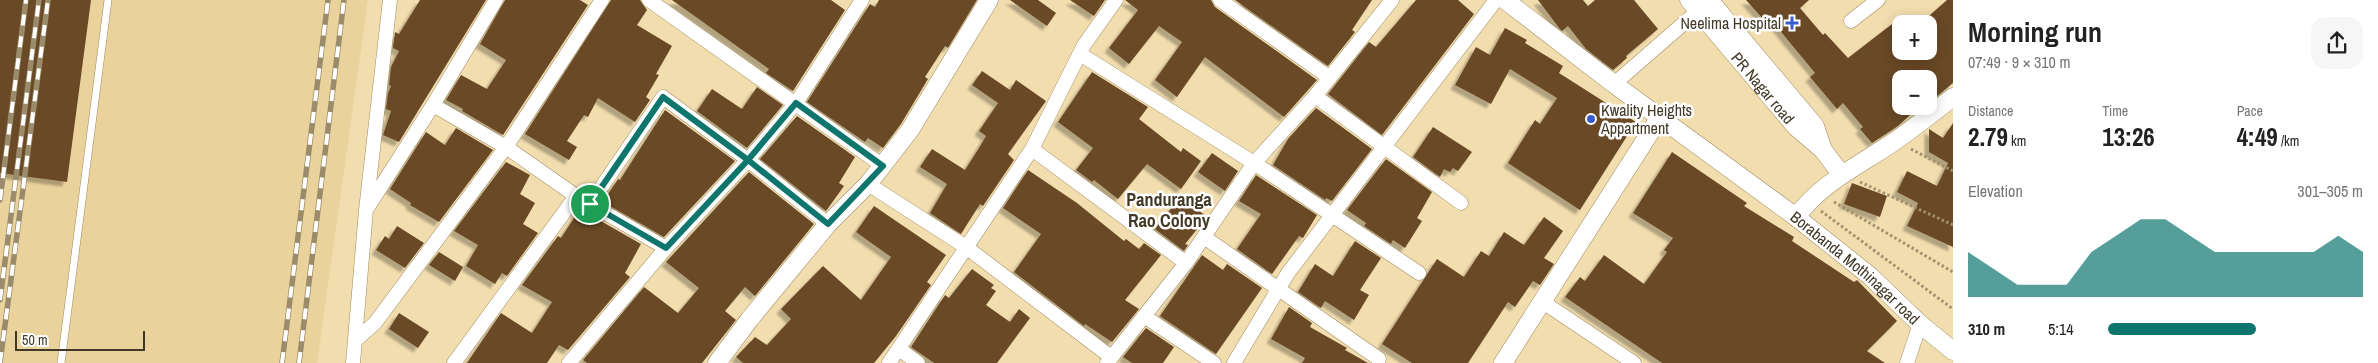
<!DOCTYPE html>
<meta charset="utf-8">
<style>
body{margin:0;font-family:"Archivo Narrow",sans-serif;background:#f6f6f6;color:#222;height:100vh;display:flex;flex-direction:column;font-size:19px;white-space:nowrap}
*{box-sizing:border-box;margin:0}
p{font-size:16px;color:#767676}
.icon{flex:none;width:28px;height:28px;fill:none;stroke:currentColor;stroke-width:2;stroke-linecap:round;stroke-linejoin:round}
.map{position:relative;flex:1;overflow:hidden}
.panel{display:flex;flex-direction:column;background:#fff;width:425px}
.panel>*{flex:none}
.buttons{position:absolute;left:1892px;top:15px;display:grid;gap:10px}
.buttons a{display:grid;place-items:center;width:45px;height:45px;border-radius:10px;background:#fff;box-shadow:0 2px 12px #0003;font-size:25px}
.scale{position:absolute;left:15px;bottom:12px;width:130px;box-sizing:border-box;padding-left:5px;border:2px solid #413926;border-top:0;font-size:14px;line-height:18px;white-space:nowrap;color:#413926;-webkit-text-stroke:4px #fff;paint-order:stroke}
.pin{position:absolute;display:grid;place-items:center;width:42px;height:42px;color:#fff;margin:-21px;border:2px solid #fff;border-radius:50%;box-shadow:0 1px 5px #0007}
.round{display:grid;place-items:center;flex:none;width:52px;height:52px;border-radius:15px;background:#f6f6f6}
.head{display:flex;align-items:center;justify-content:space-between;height:85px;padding:0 15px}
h1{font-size:28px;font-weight:800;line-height:38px}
.figures{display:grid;grid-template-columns:repeat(3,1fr);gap:8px;height:85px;padding:5px 15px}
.figures div{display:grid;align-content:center}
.figures b{font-size:25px;font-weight:800}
.figures small{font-size:14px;font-weight:400}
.figures p{font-size:14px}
.chart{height:140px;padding:10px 15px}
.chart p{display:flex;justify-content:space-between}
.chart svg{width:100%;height:90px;margin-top:5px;fill:#0f766e;opacity:.7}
ul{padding:0 15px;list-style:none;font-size:16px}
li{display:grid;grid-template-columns:80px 60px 1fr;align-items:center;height:38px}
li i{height:12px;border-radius:6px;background:#0f766e}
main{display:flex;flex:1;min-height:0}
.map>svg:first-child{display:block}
.built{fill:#ead29c}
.building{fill:#694928;filter:url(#shadow)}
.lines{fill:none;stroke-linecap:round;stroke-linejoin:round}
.service-casing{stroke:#9f8b60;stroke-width:8}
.minor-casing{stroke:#9f8b60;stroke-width:15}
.tertiary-casing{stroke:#9f8b60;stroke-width:19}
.path{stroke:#a0916f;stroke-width:3;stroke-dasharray:2.5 2.5;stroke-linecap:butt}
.service{stroke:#fff;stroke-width:7}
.minor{stroke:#fff;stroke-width:14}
.tertiary{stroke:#fff;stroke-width:18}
.rail-casing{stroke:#9a8c6b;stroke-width:5.5}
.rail{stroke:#fff;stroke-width:4;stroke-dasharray:11;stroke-linecap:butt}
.route-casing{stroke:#fff;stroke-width:10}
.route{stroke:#0f766e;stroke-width:6}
.poi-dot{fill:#375ccd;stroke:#fff;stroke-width:2}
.labels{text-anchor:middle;stroke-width:5;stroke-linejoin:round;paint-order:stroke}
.poi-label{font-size:16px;fill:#413926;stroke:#fff;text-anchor:end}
.street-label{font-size:16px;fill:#413926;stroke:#fff}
.neighbourhood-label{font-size:18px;font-weight:bold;fill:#413926;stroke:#fff}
</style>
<main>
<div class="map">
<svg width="1953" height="363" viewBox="0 0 1953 363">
<defs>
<filter id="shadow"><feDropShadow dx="-4.5" dy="4.5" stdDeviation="1" flood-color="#0004"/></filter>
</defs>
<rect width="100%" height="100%" fill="#f2ddae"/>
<path class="built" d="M0 0H368L317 363H0Z"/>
<path class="building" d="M0 0H91L67 182 0 173Z
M420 0H486L399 142 383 135 391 111 386 109 388 93 391 86 389 85 391 67 399 51 393 48 395 32 399 34Z
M505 0H580L588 5 503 135 462 111 463 109 446 100 461 75 487 89 506 60 480 44Z
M611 0H640L647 10 637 25 672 46 656 74 659 75 646 97 650 100 635 122 598 98 588 117 584 115 567 141 577 147 569 160 525 134Z
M672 0H831L845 10 793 91 766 73 769 69Z
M879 0H977L948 48 945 46 925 77 928 79 901 124 883 148 868 138 865 142 807 102 870 4 875 7Z
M1010 0H1038L1056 13 1047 26Z
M1070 0H1105L1094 16Z
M1125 0H1211L1215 7 1317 80 1284 117 1205 57 1177 97 1155 80 1182 42 1159 26 1129 64 1109 48 1138 10Z
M1235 0H1372L1352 30 1355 32 1328 66Z
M1416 0H1458L1474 14 1382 135 1328 94 1369 42 1376 47Z
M1538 0H1583L1588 6 1595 0H1634L1658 29 1626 56 1627 58 1613 70 1586 49 1568 26 1562 31 1560 29Z
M1746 0H1809L1800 8 1823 35 1825 33 1848 58 1892 24 1901 36V51H1929V16L1947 0H1953V83L1929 103V79H1901V106H1920L1898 126 1872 143 1860 129 1863 127 1843 103 1837 109 1810 77 1815 73 1768 16 1764 20Z
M1505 28 1527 40 1525 43 1563 66 1559 73 1636 122 1580 210 1508 163 1535 120 1540 124 1557 98 1510 69 1491 104 1455 85 1476 47 1490 55Z
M982 71 1010 90 1016 80 1046 101 1008 154 1014 160 983 206 980 204 961 234 930 213 947 184 920 167 932 149 965 170 979 148 986 136 979 131 998 103 972 85Z
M1092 72 1148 107 1139 119 1181 152 1183 148 1201 161 1181 189 1147 164 1118 199 1094 180 1092 182 1076 170 1093 148 1058 122Z
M757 87 783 105 747 148 697 111 712 89 742 109Z
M1316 108 1372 149 1332 201 1326 198 1325 200 1273 165 1288 139Z
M665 110 735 161 664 237 603 202 618 179 620 180Z
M797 116 855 157 839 183 844 186 826 211 760 159Z
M1953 123V247L1907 226 1918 203 1897 192 1907 171 1937 186 1948 163 1929 152V129L1943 138Z
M1433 127 1472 152 1458 171 1453 168 1450 172 1444 169 1440 177 1413 157Z
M456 128 493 150 439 222 410 205 411 203 390 189 426 132 445 145Z
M1672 152 1747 203 1744 206 1794 237 1792 241 1854 282 1857 280 1897 321 1867 351 1885 363H1662L1565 297 1580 277 1585 281 1604 255 1644 284 1667 252 1664 250 1673 238 1633 213Z
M1212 153 1238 171 1225 191 1198 172Z
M1386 159 1432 192 1417 218 1422 221 1405 248 1393 240 1391 244 1364 226 1366 223 1347 210Z
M506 162 530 175 520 194 535 203 523 224 538 233 507 276 502 273 495 284 466 266 478 245 454 231Z
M1028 170 1077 203 1124 241 1126 239 1139 249 1144 243 1161 255 1125 300 1139 309 1112 342 1085 324 1084 326 1014 272 1041 234 1003 208Z
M749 172 814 224 755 296 745 287 725 311 736 320 702 363H587L583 360 644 287 678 313 699 288 666 262Z
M1256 175 1317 215 1303 238 1299 236 1272 274 1237 249 1261 214 1239 201Z
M1852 183 1887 196 1880 217 1844 204Z
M1181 196 1207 217 1185 244 1188 245 1184 251 1155 229Z
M874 206 946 255 927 282 931 285 896 336 874 363H743L736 357 755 337 767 345 791 319 781 309 823 266 861 300 891 257 856 232Z
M580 209 641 244 625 273 630 277 568 350 559 345 547 363H467L501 313 532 333 552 302 522 285 558 236 561 238Z
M1544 217 1563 231 1544 258 1554 264 1540 285 1533 281 1515 307 1508 302 1468 363H1412L1382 344 1437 259 1464 277 1481 251 1489 256 1504 232 1524 245Z
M397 226 424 243 405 268 376 250 385 236 389 239Z
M1355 241 1381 258 1360 290 1369 295 1354 320 1325 301 1321 308 1298 292 1315 264 1333 276Z
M439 252 463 267 455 281 429 265Z
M1202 255 1223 270 1227 264 1262 288 1216 354 1160 316Z
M972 269 994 285 991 288 996 291 986 305 1010 322 1019 309 1030 318 997 363H934L911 347 945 295 949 298Z
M1289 307 1312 323 1310 327 1347 348 1345 350 1368 363H1302L1305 358 1271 339Z
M399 313 429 332 418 348 389 329Z
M1146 328 1174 347 1163 363H1132L1123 357Z"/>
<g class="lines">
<g class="service-casing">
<path id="service" d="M61 363 108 0"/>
</g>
<g class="minor-casing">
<path id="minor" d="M649 0 883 166
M1220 0 1330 78
M1851 21 1878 0
M1080 54 1254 163 1419 273
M1614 84 1706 4
M1315 96 1461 203
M433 105 506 147 576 196 666 248
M1032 149 1084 45 1116 0
M868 184 966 247 1111 357
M590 204 663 97 748 160 828 224
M368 207 433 105 496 0
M1204 237 1379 359
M1543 302 1634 363
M1144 316 1214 363
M357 339 375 323 506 147 602 0
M899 349 918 363
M353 363 366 210 390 0
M454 363 576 196
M569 363 666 248 748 160 796 103 862 0
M889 363 1032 149 1186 263
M1107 363 1186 263 1254 163 1315 96 1392 0
M1234 363 1288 273 1496 0
M1907 363 1920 324"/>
</g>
<g class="tertiary-casing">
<g id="tertiary">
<path id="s1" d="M1505 0 1614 84 1796 217 1870 276 1920 324 1953 351"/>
<path id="s2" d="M1689 0 1796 127 1823 150 1841 174"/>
<path d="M1709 0 1815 126 1823 150"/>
<path d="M1796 217C1822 182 1860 165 1895 141 1915 127 1934 112 1953 97"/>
<path d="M717 363 749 320 828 224 868 184 910 130 989 0"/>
<path d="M1503 363 1660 117"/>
</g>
</g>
<path class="path" d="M1911 149 1953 171
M1860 182 1953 225
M1834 202 1953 272
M1821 211 1953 309"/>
<use href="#service" class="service"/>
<use href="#minor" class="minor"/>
<use href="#tertiary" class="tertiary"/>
<g class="rail-casing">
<path id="rail" d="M0 200 26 0
M0 300 39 0
M0 363 48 0
M282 363 328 0
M299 363 344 0"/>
</g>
<use href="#rail" class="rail"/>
</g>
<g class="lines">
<g class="route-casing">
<path id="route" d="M590 204 666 248 748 160 828 224 883 166 796 103 748 160 663 97 590 204"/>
</g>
<use href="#route" class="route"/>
</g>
<g class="poi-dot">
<path d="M1789.5 15.5h5v5h5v5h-5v5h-5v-5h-5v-5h5z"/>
<circle cx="1591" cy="119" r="5"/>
</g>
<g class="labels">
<g class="poi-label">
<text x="1781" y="29">Neelima Hospital</text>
<text x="1601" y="116" text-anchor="start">Kwality Heights<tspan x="1601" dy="18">Appartment</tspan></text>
</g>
<g class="street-label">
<text dy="6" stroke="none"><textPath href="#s2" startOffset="115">PR Nagar road</textPath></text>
<text dy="6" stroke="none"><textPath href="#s1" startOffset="441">Borabanda Mothinagar road</textPath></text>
</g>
<g class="neighbourhood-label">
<text x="1169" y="206">Panduranga<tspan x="1169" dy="21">Rao Colony</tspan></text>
</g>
</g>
</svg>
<div class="buttons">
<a>+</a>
<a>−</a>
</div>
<div class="scale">50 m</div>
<div class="pin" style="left:590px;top:204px;background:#1e9e55"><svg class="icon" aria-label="arrive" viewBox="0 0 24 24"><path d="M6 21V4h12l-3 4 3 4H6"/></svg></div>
</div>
<section class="panel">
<div class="head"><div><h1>Morning run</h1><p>07:49 · 9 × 310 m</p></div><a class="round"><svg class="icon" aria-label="share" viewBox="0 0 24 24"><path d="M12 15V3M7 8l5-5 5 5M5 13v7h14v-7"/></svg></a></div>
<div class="figures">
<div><p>Distance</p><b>2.79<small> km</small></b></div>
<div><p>Time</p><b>13:26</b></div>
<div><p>Pace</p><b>4:49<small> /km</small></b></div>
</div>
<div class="chart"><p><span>Elevation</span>301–305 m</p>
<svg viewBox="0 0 160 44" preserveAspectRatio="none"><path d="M0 44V22L10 30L20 38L30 38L40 38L50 22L60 14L70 6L80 6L90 14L100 22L110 22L120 22L130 22L140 22L150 14L160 22V44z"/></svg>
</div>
<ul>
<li><b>310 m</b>5:14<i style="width:58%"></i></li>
</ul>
</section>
</main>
